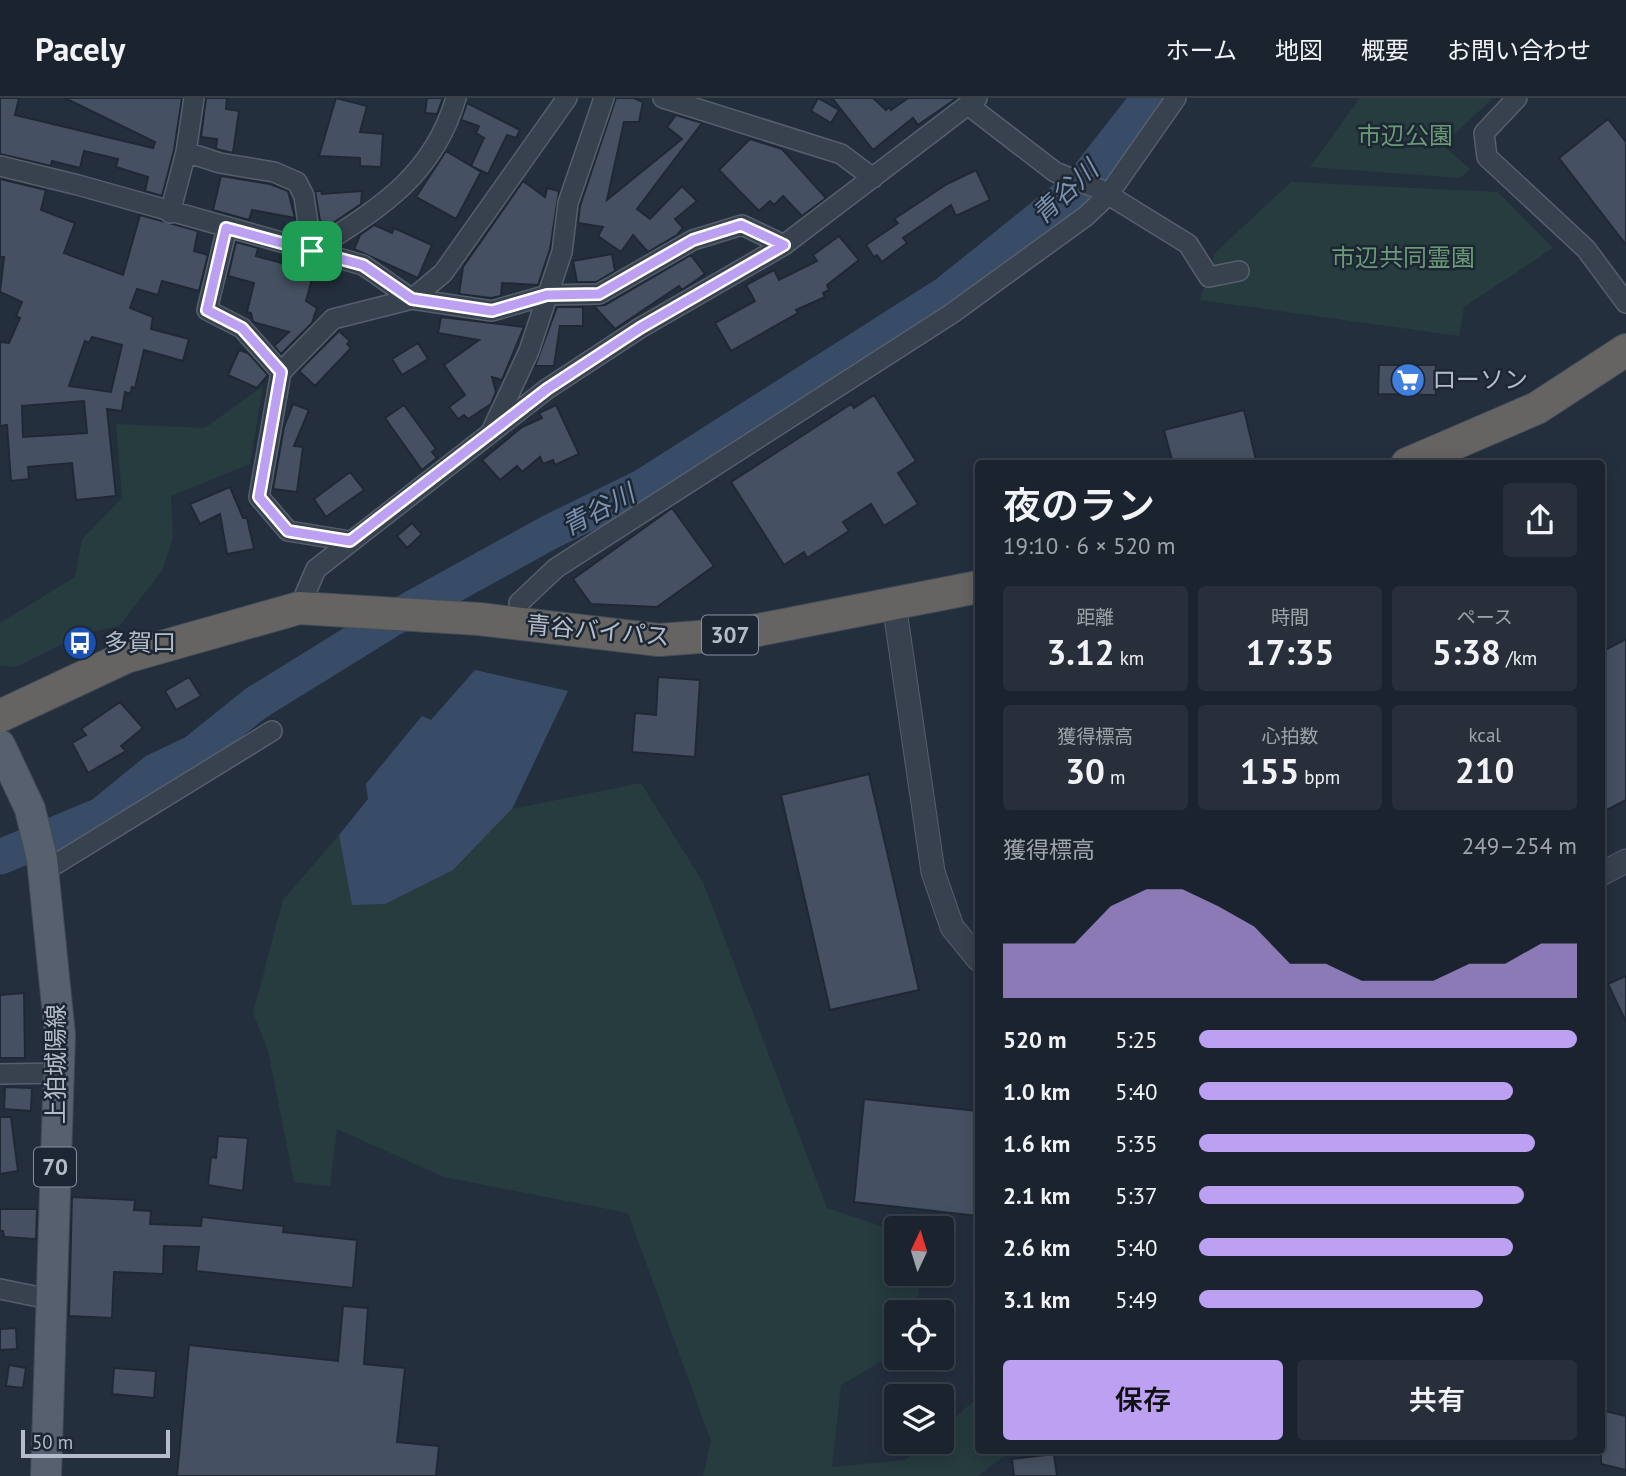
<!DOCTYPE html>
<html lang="ja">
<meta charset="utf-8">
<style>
body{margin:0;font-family:"PT Sans","Noto Sans JP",sans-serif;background:#282f3a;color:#f1f3f6;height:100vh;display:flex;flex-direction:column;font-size:26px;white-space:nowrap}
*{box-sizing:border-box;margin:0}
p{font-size:23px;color:#a0a4aa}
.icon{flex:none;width:38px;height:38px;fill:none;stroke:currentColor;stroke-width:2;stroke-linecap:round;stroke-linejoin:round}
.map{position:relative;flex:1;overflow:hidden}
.sheet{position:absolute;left:975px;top:362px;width:630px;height:994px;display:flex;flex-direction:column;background:#1b232e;border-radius:7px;box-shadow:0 4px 18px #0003,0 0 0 2px #39404a}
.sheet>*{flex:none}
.needle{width:46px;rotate:4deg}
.tools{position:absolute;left:884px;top:1118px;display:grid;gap:14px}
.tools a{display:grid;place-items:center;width:70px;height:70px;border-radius:7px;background:#1b232e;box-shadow:0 4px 18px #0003,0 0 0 2px #39404a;font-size:35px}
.scale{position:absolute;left:21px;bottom:18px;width:149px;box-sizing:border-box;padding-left:7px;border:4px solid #b4bcc9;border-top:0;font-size:19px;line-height:24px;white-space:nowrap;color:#b4bcc9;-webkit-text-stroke:5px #1d2633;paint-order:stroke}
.pin{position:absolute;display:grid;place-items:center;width:60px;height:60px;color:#fff;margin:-30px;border-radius:14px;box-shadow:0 4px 10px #0006}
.round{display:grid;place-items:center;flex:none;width:74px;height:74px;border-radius:7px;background:#282f3a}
.headline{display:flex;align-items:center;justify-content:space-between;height:119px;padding:0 28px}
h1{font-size:38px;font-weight:600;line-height:52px}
.figures{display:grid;grid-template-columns:repeat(3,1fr);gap:10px;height:119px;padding:7px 28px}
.figures div{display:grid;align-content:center;border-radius:7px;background:#282f3a;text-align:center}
.figures b{font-size:35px;font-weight:600}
.figures small{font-size:19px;font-weight:400}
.figures p{font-size:19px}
.chart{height:196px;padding:14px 28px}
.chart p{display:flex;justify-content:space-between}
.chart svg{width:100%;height:126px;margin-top:7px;fill:#bca0f2;opacity:.7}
.cta{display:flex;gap:14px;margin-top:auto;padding:14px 28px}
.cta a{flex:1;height:80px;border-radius:7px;background:#bca0f2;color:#111;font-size:28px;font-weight:600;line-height:80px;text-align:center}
.cta a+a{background:#282f3a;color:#f1f3f6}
ul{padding:0 28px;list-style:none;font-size:23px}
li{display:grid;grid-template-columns:112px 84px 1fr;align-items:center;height:52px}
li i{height:18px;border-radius:9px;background:#bca0f2}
header{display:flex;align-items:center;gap:42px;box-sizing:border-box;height:98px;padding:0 35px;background:#1b232e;border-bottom:2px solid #39404a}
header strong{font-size:33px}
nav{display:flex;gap:38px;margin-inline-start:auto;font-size:24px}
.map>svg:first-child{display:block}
.green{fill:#263c3f}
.water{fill:#394c67}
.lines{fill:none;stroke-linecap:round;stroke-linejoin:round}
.river{stroke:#394c67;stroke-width:35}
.building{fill:#455162;stroke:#1f2835;stroke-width:2;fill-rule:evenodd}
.minor-casing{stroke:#565f6c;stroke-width:22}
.tertiary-casing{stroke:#565f6c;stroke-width:25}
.primary-casing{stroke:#414a57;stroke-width:32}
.trunk-casing{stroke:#434c59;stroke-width:34}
.minor{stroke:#38414e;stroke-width:19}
.tertiary{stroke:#38414e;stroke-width:23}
.primary{stroke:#56606e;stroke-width:30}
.trunk{stroke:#656462;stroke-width:32}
.route-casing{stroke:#fff;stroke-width:14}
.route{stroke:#bca0f2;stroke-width:9}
.labels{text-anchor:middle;stroke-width:5;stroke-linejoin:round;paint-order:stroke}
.shield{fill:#1d2633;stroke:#878f9c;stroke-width:2}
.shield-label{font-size:23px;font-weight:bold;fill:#b4bcc9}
.park-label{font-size:24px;fill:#6b9a76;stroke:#1d2633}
.poi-label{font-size:24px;fill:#b4bcc9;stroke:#1d2633;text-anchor:start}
.street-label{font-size:24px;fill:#b4bcc9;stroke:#1d2633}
.water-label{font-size:26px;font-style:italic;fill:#7c92b1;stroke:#1d2633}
</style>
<header>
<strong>Pacely</strong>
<nav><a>ホーム</a><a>地図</a><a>概要</a><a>お問い合わせ</a></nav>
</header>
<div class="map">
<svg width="1626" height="1378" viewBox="0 0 1626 1378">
<rect width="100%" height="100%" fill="#242f3e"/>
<path class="green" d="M1360 0H1493L1443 47 1470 71 1460 80 1310 69Z
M1291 84 1498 94 1553 150 1464 209 1459 238 1200 202 1215 155Z
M263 288 250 366 171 398 173 440 162 473 119 528 83 536 16 569 0 568V525L75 479 82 441 122 400 116 326 205 330Z
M641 685 703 784 827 1110 896 1133V1176H919L918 1214H896V1255L841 1287 832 1369 905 1362 926 1344H942V1331L975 1302H978V1353H1012L978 1378H703L711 1343 628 1115 444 1079 337 1031 330 1088 294 1084 268 952 253 915 283 802 339 737 352 806 453 772 512 711Z"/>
<path class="water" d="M475 572 568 593 512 711 453 772 385 806 352 807 339 737 368 701 366 686 422 618 431 622Z"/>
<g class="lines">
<path class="river" d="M0 759 101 717 155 673 195 654 256 605 387 524 550 434 642 389 947 195 1081 87 1149 0"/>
</g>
<path class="building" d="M0 0H19L15 17 153 50 155 44 65 0H182L174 52 162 98 145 93 148 79 116 69 118 61 84 53 80 70 52 63 51 68 0 56Z
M206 0H227L226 11 239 13 233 55 216 51 217 41 201 39Z
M336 0 367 8 360 34 383 36 381 69 360 68V60L319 58Z
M427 0H443L437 16 425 15Z
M616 0H634L643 4 639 24H624L607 102 682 41 667 29 676 17 702 25 637 111 650 121 682 88 697 103 675 121 683 130 677 137 648 154 633 137 621 154 598 138 603 129 578 125 580 108Z
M818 0 839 12 831 25 811 13Z
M832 0H873L886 12 889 9 891 12 908 0H957L918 27 913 20 873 52Z
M467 5 520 32 516 40 507 37 488 76 471 68 484 40 476 35 479 28 461 22Z
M1608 21 1626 44V147L1559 60Z
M750 41 782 51 826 100 802 118 783 98 774 107 770 103 759 113 719 72Z
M446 53 481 74 456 121 416 99Z
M976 72 990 102 956 118 951 107 903 140 907 145 882 164 877 157 874 159 866 147 898 125 894 121 947 86Z
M221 78 270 86 288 93 295 120 252 112 249 122 213 112Z
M0 81 46 92 41 112 75 125 64 155 123 177 140 117 198 133 194 153 208 157 199 193 162 183 158 197 137 191 130 210 153 219 151 231 189 241 183 263 144 252 135 290 132 289 130 296 125 294 122 313 107 311 116 398 76 402 72 365 28 369 29 381 11 383 7 327 0 328V244L9 245 20 220 16 218 22 204 0 194 4 159H0ZM92 239 122 247 111 294 69 288 85 243 89 245ZM84 303 87 335 23 339 22 308Z
M523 83 545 99 547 90 559 93 550 151 538 187 502 185 501 198 491 200 459 196 463 169Z
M315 93H321L322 96 362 93 361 106 333 125H327L320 123Z
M374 127 392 135 394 130 432 147 418 180 354 151 360 137Z
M839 138 859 162 827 187 829 192 823 195 825 199 796 212 798 215 731 253 715 225 755 203 746 187 774 172 779 182 817 163 813 157Z
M236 144 258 150 256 158 293 168 295 161 316 167 306 203 317 210 312 225 281 256 274 248 289 234 253 224 251 215 247 214 254 185 228 178Z
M612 156 615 173 596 184H577L573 163Z
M691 157 705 176 682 192 679 188 615 231 594 208 605 207Z
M557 209H583V228H560L554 268H535Z
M441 219 524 229 502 282 492 279 496 294 491 306 468 321 464 317 458 321 449 309 465 297 444 267 479 242 438 235Z
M339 233 350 243 347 246 351 250 315 288 299 273Z
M418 245 428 261 402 277 392 261Z
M239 252 248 255 268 277 257 290 228 277Z
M1379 267H1436V297L1378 296Z
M874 297 916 363 898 375 918 406 884 428 871 406 843 424 849 433 807 460 804 454 784 467 731 384 851 306 854 310Z
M293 306 309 312 294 348 303 349 297 394 273 391 284 329Z
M404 307 436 351 432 354 437 360 422 372 385 320Z
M556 307 579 356 555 367 553 362 543 366 540 359 522 374 517 368 500 382 482 362 522 329 542 320 539 315Z
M1244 312 1257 366H1173L1164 332Z
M350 374 364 392 326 419 314 401Z
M230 389 243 420H247L254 451 227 456 220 416 200 426 190 406Z
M672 410 714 468 657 509 591 506 573 481Z
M412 425 422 436 407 450 397 438Z
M1626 541V702L1601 715V554Z
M189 579 201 598 176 612 165 593Z
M658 579 700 582 695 659 632 654 635 615 656 617Z
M120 604 143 630 121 648 126 653 88 675 72 645 86 637 81 631Z
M869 676 919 892 830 912 781 697Z
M1626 878V924L1608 886Z
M24 895 25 960H0V897Z
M5 989 32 990 31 1013 4 1011Z
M864 1001 978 1013V1118L854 1104Z
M0 1019H11L18 1073 0 1076Z
M218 1038 248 1040 243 1093 208 1087 211 1059 216 1060Z
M72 1099 135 1102 134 1112 151 1113 150 1126 201 1128 202 1119 284 1128 283 1134 357 1142 353 1190 196 1173 199 1149 164 1148 163 1176 114 1174 112 1220 69 1218Z
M0 1111H37L36 1141 4 1139 3 1133H0Z
M343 1208 368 1210 364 1266 405 1270 397 1344 439 1348 436 1378H177L189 1247 338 1263Z
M16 1230 17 1251 0 1252V1231Z
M9 1267 26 1270 23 1290 6 1288Z
M114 1270 156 1273 154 1300 112 1296Z
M1601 1312 1626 1318V1372L1601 1366Z
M1054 1356 1057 1378H1014L1012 1361Z"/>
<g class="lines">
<g class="minor-casing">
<path id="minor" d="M663 0 841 56 873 80
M1517 0 1484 35 1487 59 1586 151 1626 205
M968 7 1055 74 1099 91 1188 146 1209 179 1239 173
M186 54 220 65 274 74 297 84 304 98 312 153C378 111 433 79 456 0
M0 68 78 87 363 167 412 201 492 213 547 197 599 196 693 142 742 127 784 147
M170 115 186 54 194 0
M227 130 207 212 242 230 281 274 259 399 288 433 350 443
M281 274 333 221 412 201 443 175 567 0
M493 330 529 253 562 154 568 105 604 0
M519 505 556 470 951 216 1086 118 1108 97 1176 0
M299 510 316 471 547 291 640 230 784 147 977 0
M43 774 272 633
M0 976 59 975
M0 1191 49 1201"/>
</g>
<g class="tertiary-casing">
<path id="tertiary" d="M894 505 933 774 952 829 978 861
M1601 776 1626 763"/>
</g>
<g class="primary-casing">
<path id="primary" d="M0 647 30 711 42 761 60 937 46 1378"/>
</g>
<g class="trunk-casing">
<path id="trunk" d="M1407 366 1537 310 1626 252
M0 618 126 559 299 510 479 521 659 542 738 536 978 489"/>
</g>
<use href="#minor" class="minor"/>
<use href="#tertiary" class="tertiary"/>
<use href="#primary" class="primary"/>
<use href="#trunk" class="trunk"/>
</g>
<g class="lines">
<g class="route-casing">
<path id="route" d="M741 127 784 147 640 230 547 291 350 443 288 433 259 399 281 274 242 230 207 212 226 130 363 167 412 201 492 213 547 197 599 196 693 142Z"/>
</g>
<use href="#route" class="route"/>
</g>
<defs>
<g id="supermarket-disc" transform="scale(1.75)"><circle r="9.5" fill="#3f7fe0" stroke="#1d2633"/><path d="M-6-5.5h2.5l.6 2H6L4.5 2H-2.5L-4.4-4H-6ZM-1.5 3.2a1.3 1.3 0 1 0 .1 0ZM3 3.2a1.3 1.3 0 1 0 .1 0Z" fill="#fff"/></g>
<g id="bus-disc" transform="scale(1.75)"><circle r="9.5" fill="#1a4fb4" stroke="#1d2633"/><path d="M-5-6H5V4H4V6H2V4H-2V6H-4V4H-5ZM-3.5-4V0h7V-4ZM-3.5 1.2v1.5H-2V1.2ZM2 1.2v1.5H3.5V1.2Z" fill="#fff"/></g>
</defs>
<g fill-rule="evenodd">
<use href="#supermarket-disc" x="1408" y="282"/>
<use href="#bus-disc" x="80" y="545"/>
</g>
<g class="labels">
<g class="shield">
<rect x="702" y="517.5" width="56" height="39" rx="5"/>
<rect x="34" y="1049.5" width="42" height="39" rx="5"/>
</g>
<g class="shield-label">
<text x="730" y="545">307</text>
<text x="55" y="1077">70</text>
</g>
<g class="park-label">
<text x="1405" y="46">市辺公園</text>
<text x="1403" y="168">市辺共同霊園</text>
</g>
<g class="poi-label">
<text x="1432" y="290">ローソン</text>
<text x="104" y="553">多賀口</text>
</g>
<g class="street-label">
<text transform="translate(598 533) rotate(5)" y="8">青谷バイパス</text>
<text transform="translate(56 966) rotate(-90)" y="8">上狛城陽線</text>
</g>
<g class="water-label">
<text transform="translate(1065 94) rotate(-43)" y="9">青谷川</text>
<text transform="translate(598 412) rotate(-28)" y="9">青谷川</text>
</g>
</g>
</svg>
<div class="tools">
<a><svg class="needle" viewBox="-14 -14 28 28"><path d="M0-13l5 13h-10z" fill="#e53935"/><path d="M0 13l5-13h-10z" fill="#a0a4aa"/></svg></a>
<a><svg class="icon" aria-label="locate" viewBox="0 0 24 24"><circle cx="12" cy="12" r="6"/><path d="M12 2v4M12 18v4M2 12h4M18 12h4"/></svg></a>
<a><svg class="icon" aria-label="layers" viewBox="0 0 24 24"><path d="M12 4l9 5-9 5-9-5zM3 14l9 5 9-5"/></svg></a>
</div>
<div class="scale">50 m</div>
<div class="pin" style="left:312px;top:153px;background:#1e9e55"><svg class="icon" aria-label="arrive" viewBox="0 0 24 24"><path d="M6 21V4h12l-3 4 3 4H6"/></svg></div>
<section class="sheet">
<div class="headline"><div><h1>夜のラン</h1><p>19:10 · 6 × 520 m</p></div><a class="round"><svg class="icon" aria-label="share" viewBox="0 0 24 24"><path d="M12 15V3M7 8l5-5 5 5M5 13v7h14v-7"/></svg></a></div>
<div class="figures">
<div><p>距離</p><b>3.12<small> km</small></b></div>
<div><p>時間</p><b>17:35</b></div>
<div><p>ペース</p><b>5:38<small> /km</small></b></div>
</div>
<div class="figures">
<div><p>獲得標高</p><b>30<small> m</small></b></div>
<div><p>心拍数</p><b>155<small> bpm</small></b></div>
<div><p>kcal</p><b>210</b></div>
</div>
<div class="chart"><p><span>獲得標高</span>249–254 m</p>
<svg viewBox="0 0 160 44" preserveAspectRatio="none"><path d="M0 44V25L10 25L20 25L30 12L40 6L50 6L60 12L70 19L80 32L90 32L100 38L110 38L120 38L130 32L140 32L150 25L160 25V44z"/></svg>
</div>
<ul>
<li><b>520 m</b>5:25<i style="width:100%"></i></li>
<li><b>1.0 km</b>5:40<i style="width:83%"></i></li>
<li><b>1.6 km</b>5:35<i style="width:89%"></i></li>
<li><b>2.1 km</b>5:37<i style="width:86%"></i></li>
<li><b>2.6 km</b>5:40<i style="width:83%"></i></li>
<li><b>3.1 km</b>5:49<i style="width:75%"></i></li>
</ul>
<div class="cta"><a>保存</a><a>共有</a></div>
</section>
</div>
